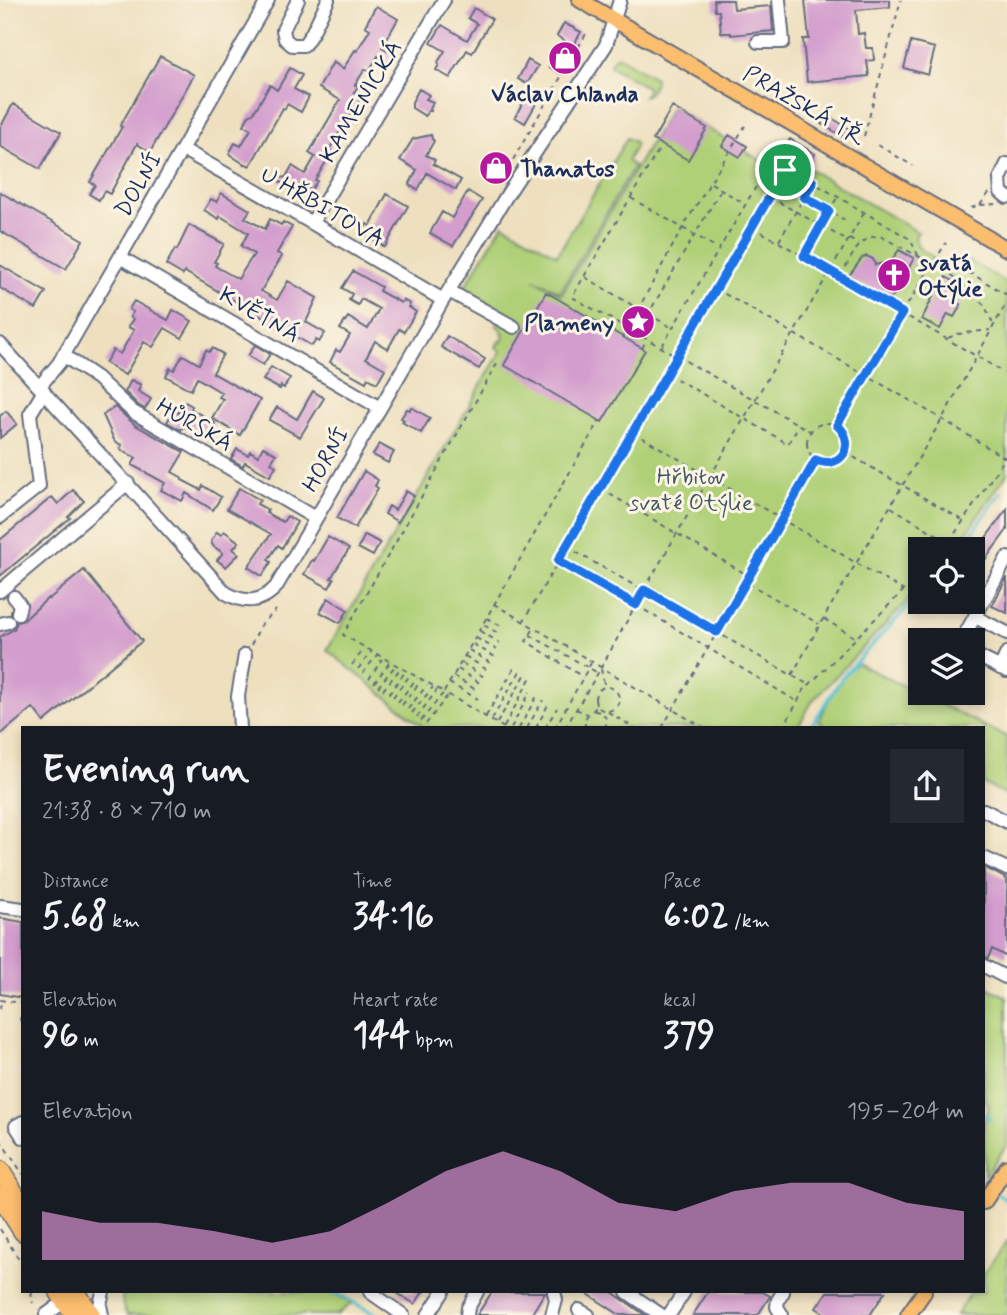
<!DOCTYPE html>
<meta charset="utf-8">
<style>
body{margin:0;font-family:Mynerve,sans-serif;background:#242831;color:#f1f3f6;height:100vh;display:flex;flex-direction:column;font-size:26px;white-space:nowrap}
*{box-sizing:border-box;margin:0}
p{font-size:23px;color:#9ea1a6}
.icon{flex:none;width:38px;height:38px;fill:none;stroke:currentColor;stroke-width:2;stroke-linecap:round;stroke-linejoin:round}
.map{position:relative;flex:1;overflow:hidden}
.panel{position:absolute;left:21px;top:726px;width:964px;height:567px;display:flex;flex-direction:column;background:#171b24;border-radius:0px;box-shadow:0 4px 10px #0003}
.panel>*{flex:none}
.controls{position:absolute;left:908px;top:537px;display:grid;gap:14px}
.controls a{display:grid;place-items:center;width:77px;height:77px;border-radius:0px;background:#171b24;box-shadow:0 4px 10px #0003;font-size:35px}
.pin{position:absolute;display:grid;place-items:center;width:60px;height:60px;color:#fff;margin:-30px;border:4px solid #fff;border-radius:50%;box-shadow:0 2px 7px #0007}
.round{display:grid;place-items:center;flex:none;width:74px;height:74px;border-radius:0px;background:#242831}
.overview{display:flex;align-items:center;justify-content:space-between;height:119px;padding:0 21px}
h1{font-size:38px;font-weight:700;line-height:52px}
.stats{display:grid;grid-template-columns:repeat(3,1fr);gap:10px;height:119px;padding:7px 21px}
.stats div{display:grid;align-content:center}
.stats b{font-size:35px;font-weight:700}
.stats small{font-size:19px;font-weight:400}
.stats p{font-size:19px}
.chart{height:196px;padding:14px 21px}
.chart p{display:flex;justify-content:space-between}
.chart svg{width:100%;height:126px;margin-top:7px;fill:#d690ce;opacity:.7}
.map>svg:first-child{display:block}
.green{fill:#afd077;stroke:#65806a;stroke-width:2}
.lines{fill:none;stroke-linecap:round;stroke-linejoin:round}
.stream{stroke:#58c2d4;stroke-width:3.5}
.building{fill:#d39dcd}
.minor-casing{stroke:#656d80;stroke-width:16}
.major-casing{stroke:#656d80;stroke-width:18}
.highway-casing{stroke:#656d80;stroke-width:21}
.path{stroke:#656d80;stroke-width:2;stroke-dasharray:5 5;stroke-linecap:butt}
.minor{stroke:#fff;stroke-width:12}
.major{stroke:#fbbd6e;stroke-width:14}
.highway{stroke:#fbbd6e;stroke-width:18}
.route-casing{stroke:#fff;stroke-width:14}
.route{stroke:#1a73e8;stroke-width:9}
.labels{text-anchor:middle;stroke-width:6;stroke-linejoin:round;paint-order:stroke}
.poi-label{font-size:23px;font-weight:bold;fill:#1b2f5e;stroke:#fcf5e5;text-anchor:start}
.street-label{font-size:23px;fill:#1b2f5e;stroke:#fcf5e5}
.park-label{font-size:23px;fill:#405764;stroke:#fcf5e5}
</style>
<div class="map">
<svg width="1007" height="1315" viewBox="0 0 1007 1315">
<rect width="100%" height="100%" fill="#fcf5e5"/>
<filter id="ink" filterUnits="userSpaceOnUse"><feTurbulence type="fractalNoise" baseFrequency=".0143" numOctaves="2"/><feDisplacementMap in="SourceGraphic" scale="14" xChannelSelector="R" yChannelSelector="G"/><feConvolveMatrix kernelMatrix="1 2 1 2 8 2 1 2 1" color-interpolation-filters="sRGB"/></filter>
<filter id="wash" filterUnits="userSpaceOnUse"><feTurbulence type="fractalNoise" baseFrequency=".00686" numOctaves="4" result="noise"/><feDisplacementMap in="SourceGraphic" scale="28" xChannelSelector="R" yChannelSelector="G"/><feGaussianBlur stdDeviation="1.57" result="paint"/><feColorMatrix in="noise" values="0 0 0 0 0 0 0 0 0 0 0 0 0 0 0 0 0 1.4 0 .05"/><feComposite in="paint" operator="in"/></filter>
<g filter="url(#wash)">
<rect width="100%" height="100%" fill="#eee0bf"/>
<path class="green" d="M618 56 655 78C655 85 651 94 644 96L648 88 610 66V64L614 58Z
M672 107 775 169 783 154 918 232 915 237 918 247C931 256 945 267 960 269L967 260 1007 283V474L955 549 920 550V588L813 700 797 728H425L327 650 501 351 496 347 499 341 502 342C505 334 503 330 496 325L504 312 502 313 463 290 503 224 557 255 627 138 635 142V147L627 161 634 166 560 292 534 279 561 295Z
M857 663 1007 737V795L984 784V728H829L819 722C828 699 838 678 857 663Z
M984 986 1007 997V1145L984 1176V1120L987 1118 989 1105 984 1099Z
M1007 1241V1315H956L971 1292H984V1273Z
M123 1292H332L352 1303 337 1315H127C122 1307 121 1300 123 1292Z"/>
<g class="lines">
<path class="stream" d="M960 550 1001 492
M810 728 844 675 920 594
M984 1115 990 1119
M995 1192 1007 1200
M333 1292 377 1315"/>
</g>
<g id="blocks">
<path class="building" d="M714 0H733L734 9 771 6 773 31 731 35V33H721L719 11H715Z
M805 0H890V7L856 10 858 34 864 33 866 48H873L874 60 867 61 869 76 807 82 803 39H809Z
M376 6 398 19 382 47 396 56 391 64 378 56 369 71 365 69 355 85 358 86 354 92 362 96 350 118 353 119 348 127 344 125 329 150 332 152 315 180 317 181 311 190 302 185 298 192 276 179 286 177 292 166 305 174 315 157 309 153 340 100 319 88 333 62 343 69 355 50 357 51 370 29 365 26Z
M474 8 492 19 472 53 467 50 450 78 436 70 439 65 438 62 445 51 431 43 442 25 467 40 477 24 468 18Z
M564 23 581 32 569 53 571 54 560 73 549 67 565 41 557 36Z
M911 42 935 48 928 75 904 68Z
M160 56 194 75 150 152 137 144 110 194 104 191 99 200 89 194 95 185 90 182 122 127 120 126Z
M528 60 538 66 527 84 518 79Z
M290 68 302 75 294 89 309 97 301 112 287 104 285 109 283 108 250 166 244 163V164L229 154 235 143 241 146 251 129 244 125 249 115 254 112 270 85 277 90Z
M419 89 429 95 426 99 433 102 430 108 431 111H428L425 116 412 108V102Z
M526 98 536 104 525 123 515 117Z
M13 104 61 132 40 169 0 146V128Z
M672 107 707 128 688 160 653 140Z
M827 115 851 130 846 138 821 124Z
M431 135 432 139 434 141 426 155 435 160 433 164 461 180 456 190 427 173 418 190 409 185 417 170 400 160 413 139Z
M729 135 747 146 740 157 722 146Z
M790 139 815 154 811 162 785 147Z
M489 158 501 165 495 176 482 168Z
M468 191 482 200 453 246 430 233 442 212 452 218Z
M0 192 83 240 66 269 0 231Z
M221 193 250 210 245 218 265 229 270 219 281 225 283 222 292 227 277 253 282 256 261 291 277 300 288 281 317 298 306 322 325 333 319 342 316 340 312 346 185 272 183 275 166 265 175 249 177 250 189 225 224 244 214 262 217 263 215 266 238 279 254 254 241 246 248 233 220 216 219 219 204 210 211 199 217 202Z
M387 194 408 206 385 247 362 233 367 224 370 226Z
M899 250 914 258 906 273 908 274 907 277 900 287 899 286 890 300 861 283 859 286 851 281 853 278 849 276 862 258 867 256 873 259 875 265 891 261Z
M0 265 46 292 36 309 0 288Z
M353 271 381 287 379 291 401 303 403 300 410 304 409 307 416 312 404 332 399 329 388 349 375 341 366 358 385 369 377 383 368 378 366 382 330 362 336 350 340 352 350 335 340 329 348 317 368 329 379 309 361 299 358 305 349 300 352 294 342 288Z
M946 277 964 287 956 302 961 305 954 317 948 314 940 329 922 319 936 290 937 291Z
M546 292 645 350 602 422 504 365Z
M134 301 168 320 173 310 192 321 182 338 165 328 153 347 144 342 125 375 105 363 113 350 120 354 134 330 128 327 133 319 130 317 133 312 129 309Z
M447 336 485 359 479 369 441 347Z
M255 345 270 354 263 365 248 356Z
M212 348 223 354 213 373 260 400 240 435 212 418 223 399 219 397 222 393 197 378 191 390 166 376 170 368 174 370 183 355 199 364 206 350 209 352Z
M271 367 290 378 284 388 281 386 280 389 263 380Z
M131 380 141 385 138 391 151 399 145 409 138 405 125 392Z
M313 391 324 398 300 437 269 420 277 407 297 419Z
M185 402 192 406 191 409 215 423 206 440 183 426 181 430 167 422 174 410 178 413Z
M115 407 135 425 184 452 172 472 181 477 182 480 201 490 203 486 221 497 213 510 186 493 182 501 161 490 165 483 132 465 136 458 120 449 122 445 115 442 103 415Z
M411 407 430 418 421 433 402 422 404 420 401 418 407 409 410 410Z
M6 411 17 424 0 438V416Z
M379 444 394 452 388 463 373 455Z
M263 447 276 454 271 463 276 466 270 476 245 462 243 466 231 459 237 449 248 455 250 451 258 456Z
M364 471 378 480 375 486 378 488 355 528 337 518Z
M239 488 260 500 257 504 268 510 266 513 283 522 287 516 297 522 282 548 278 545 268 560 271 562 262 576 248 567 271 534 227 509Z
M73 490 84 501 68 517 70 518 0 576V540L52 497 58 504Z
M406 491 414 496 398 522 385 514 389 506 395 510Z
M1007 509V530L984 561 974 554Z
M224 531 239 542 233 549 239 554 226 567 217 560 223 553 213 546 211 541 217 532 221 535Z
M365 535 380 543 373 556 358 548Z
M328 537 349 549 331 578 334 579 329 588 304 574 312 560 314 561Z
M84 570 142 641 44 722 33 708 0 735V637L14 629 17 622 24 620 48 598 49 599Z
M1007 577V613L992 606Z
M328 598 348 610 340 623 320 612Z
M984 867 1007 879V957L992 949 988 958 984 957Z
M0 918 23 922V998L0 994Z
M395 1292H423L415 1304Z
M492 1292H545L531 1315H477Z
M585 1292H612L645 1315H620Z
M708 1292H763L770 1296 758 1315H693Z
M827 1292H885L870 1315H827L816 1308Z"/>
</g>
</g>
<g filter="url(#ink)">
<use href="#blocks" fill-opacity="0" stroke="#656d80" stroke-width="2"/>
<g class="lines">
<g class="minor-casing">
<path id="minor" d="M298 0 283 30 285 39 292 45H304L312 33 328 0
M758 42H783L779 0
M182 149 312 223 443 300
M1007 164 1000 179 1001 192 1007 197
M312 223 444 0
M120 257 380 408
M449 291 514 327
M0 344 226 593C245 604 261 603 276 587L443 300 507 195 606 45 620 0
M63 355 97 378 133 412 315 518
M40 386 59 363 268 0
M0 517 39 486 30 414 44 391
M0 591 128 483
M14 597 20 605 18 613
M975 617 1007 633
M0 624 8 622
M962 640 1007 558
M973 654 1007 671
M1000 668 1007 653
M240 728 238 696 245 655
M984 810 1007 822
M984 858 1007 869
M0 906 23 909
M984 966 1007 978
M23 1122 16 1126 23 1137
M370 1292 403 1315
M627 1292 661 1315
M579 1310 588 1315
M46 1315 65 1301
M102 1315 100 1305 103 1292
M428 1315 443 1292
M467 1315 468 1308 477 1292
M552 1315 556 1300 554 1292
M669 1315 684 1292
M782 1315 777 1307 778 1300 783 1292"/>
</g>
<g class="major-casing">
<path id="major" d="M580 0 1007 249
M984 1202 1007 1167
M908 1315 924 1292"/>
</g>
<g class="highway-casing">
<path id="highway" d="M0 1170 23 1207
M0 1196 23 1232
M59 1292 74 1315
M76 1292 91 1315"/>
</g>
<path class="path" d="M849 133 850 134 853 129
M864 136 901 0
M878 145 913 166
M658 151 572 297 810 431
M503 177 586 34
M711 183 745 204
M789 188 845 220
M770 197 846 240
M631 198 717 248
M980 205 989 193
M971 208 980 205 996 204
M753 227 1007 374
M849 239 859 244
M779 241 812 183
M804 255 838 196
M949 271H967L1007 295
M841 276C851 259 858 236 880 236L948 272 965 285 985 306 993 324
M585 277 637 308
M716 289 942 419 1005 458
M648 314 671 327
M637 333 721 190
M623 337 683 227 745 126
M948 338 958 334 990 330
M662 346 767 168
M642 348 646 341
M668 374 788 444 799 425
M807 443a20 20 0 1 1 40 0a20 20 0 1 1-40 0Z
M837 425 902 313 946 243
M633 432 904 591
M845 452 964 521
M601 489 749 576
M891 507 949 542
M567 547 809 685
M944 550 1007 455
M558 561 636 605 798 702
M748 583 819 624
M494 604 704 728
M487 618 503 627
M824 619 856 638
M523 622 785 170 790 169 910 239 919 257
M484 625 501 635
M533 630 526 641 583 677
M480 631 500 643
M530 635 598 673
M476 638 497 650
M473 644 497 658
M251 645 261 625 276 610
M469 650 492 664
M465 656 489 671
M462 663 484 677
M352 665 364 649
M358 669 372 651
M458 669 481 684
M601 669 605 688
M363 673 377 655
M792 675 823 619 942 419 1007 302
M453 676 478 691
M369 679 382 659
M374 683 390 662
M449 683 478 699
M378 687 395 666
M595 699a12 12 0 1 1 24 0a12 12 0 1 1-24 0Z
M383 690 400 669
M389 694 405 672
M393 697 411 674
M398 702 417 678
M402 705 421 681
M408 709 427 685
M576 709 587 714
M594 711C604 711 609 719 605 728
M608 712 634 728
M412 713 433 687
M486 716 516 665
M417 717 437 690
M492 719 522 668
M421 721 444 692 343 635 498 362
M497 723 527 672
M426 724 448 695
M504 727 532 675
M504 728 444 692 599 421
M511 728 530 692
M519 728 537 696
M527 728 543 700
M536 728 549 703
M545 728 557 708
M555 728 591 663
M565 728 601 668 644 590 864 213
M586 728C581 716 591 714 597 706
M662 728 816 460
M783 728 804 690 920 574
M0 1000 23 1003
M0 1009 1 1002
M20 1021 23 1006
M0 1140 23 1174
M0 1229 23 1266
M32 1292 31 1299 33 1303"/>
<use href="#minor" class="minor"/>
<use href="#major" class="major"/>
<use href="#highway" class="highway"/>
</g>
</g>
<g class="lines" filter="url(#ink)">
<g class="route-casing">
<path id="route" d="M790 169 813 182 804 197 829 211 804 256 902 313 837 425C858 443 841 471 816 460L717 632 644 590 636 605 558 561 785 170Z"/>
</g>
<use href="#route" class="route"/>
</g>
<defs>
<g id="shop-disc" transform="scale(1.75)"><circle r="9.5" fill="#b5179e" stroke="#fcf5e5"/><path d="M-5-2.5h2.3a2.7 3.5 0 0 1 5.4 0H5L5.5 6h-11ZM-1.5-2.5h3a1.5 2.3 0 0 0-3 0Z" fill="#fff"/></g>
<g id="church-disc" transform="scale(1.75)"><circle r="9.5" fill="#b5179e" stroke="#fcf5e5"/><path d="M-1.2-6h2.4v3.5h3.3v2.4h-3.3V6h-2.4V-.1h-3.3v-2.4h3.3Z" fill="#fff"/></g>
<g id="sight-disc" transform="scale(1.75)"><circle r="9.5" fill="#b5179e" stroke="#fcf5e5"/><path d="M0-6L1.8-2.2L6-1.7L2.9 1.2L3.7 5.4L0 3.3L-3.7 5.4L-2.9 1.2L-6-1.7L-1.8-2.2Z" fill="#fff"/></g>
</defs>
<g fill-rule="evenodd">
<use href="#shop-disc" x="565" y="58"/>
<use href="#shop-disc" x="496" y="168"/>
<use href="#church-disc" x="894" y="275"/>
<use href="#sight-disc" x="638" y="322"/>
</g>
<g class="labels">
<g class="poi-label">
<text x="565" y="101" text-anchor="middle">Václav Chlanda</text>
<text x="520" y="176">Thanatos</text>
<text x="918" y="270">svatá<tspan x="918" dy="26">Otýlie</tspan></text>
<text x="614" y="330" text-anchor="end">Plameny</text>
</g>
<g class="street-label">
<text transform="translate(360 101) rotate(-59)" y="8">KAMENICKÁ</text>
<text transform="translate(805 105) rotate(30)" y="8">PRAŽSKÁ TŘ.</text>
<text transform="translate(138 184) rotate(-60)" y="8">DOLNÍ</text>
<text transform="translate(323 206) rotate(30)" y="8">U HŘBITOVA</text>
<text transform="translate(260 314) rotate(30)" y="8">KVĚTNÁ</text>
<text transform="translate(195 424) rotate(30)" y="8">HŮRSKÁ</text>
<text transform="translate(325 459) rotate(-60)" y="8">HORNÍ</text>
</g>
<g class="park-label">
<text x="691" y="484">Hřbitov<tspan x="691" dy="26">svaté Otýlie</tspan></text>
</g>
</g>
</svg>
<div class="controls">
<a><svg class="icon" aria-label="locate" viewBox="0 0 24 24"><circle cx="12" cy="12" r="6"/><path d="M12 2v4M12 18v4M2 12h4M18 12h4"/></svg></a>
<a><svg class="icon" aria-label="layers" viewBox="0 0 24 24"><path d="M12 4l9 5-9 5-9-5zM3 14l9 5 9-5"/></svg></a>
</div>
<div class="pin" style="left:785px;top:170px;background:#1e9e55"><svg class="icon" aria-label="arrive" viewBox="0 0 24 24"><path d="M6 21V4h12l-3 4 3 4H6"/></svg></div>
<section class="panel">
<div class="overview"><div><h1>Evening run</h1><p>21:38 · 8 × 710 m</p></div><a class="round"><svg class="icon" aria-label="share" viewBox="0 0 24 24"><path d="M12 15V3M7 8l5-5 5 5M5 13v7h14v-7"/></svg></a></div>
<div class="stats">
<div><p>Distance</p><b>5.68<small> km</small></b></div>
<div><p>Time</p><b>34:16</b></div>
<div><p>Pace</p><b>6:02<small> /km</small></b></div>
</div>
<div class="stats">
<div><p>Elevation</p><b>96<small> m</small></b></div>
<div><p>Heart rate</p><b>144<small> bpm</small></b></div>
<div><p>kcal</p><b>379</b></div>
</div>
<div class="chart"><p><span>Elevation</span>195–204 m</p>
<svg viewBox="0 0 160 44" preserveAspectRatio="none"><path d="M0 44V27L10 31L20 31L30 34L40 38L50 34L60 24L70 13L80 6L90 13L100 24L110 27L120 20L130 17L140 17L150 24L160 27V44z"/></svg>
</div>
</section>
</div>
